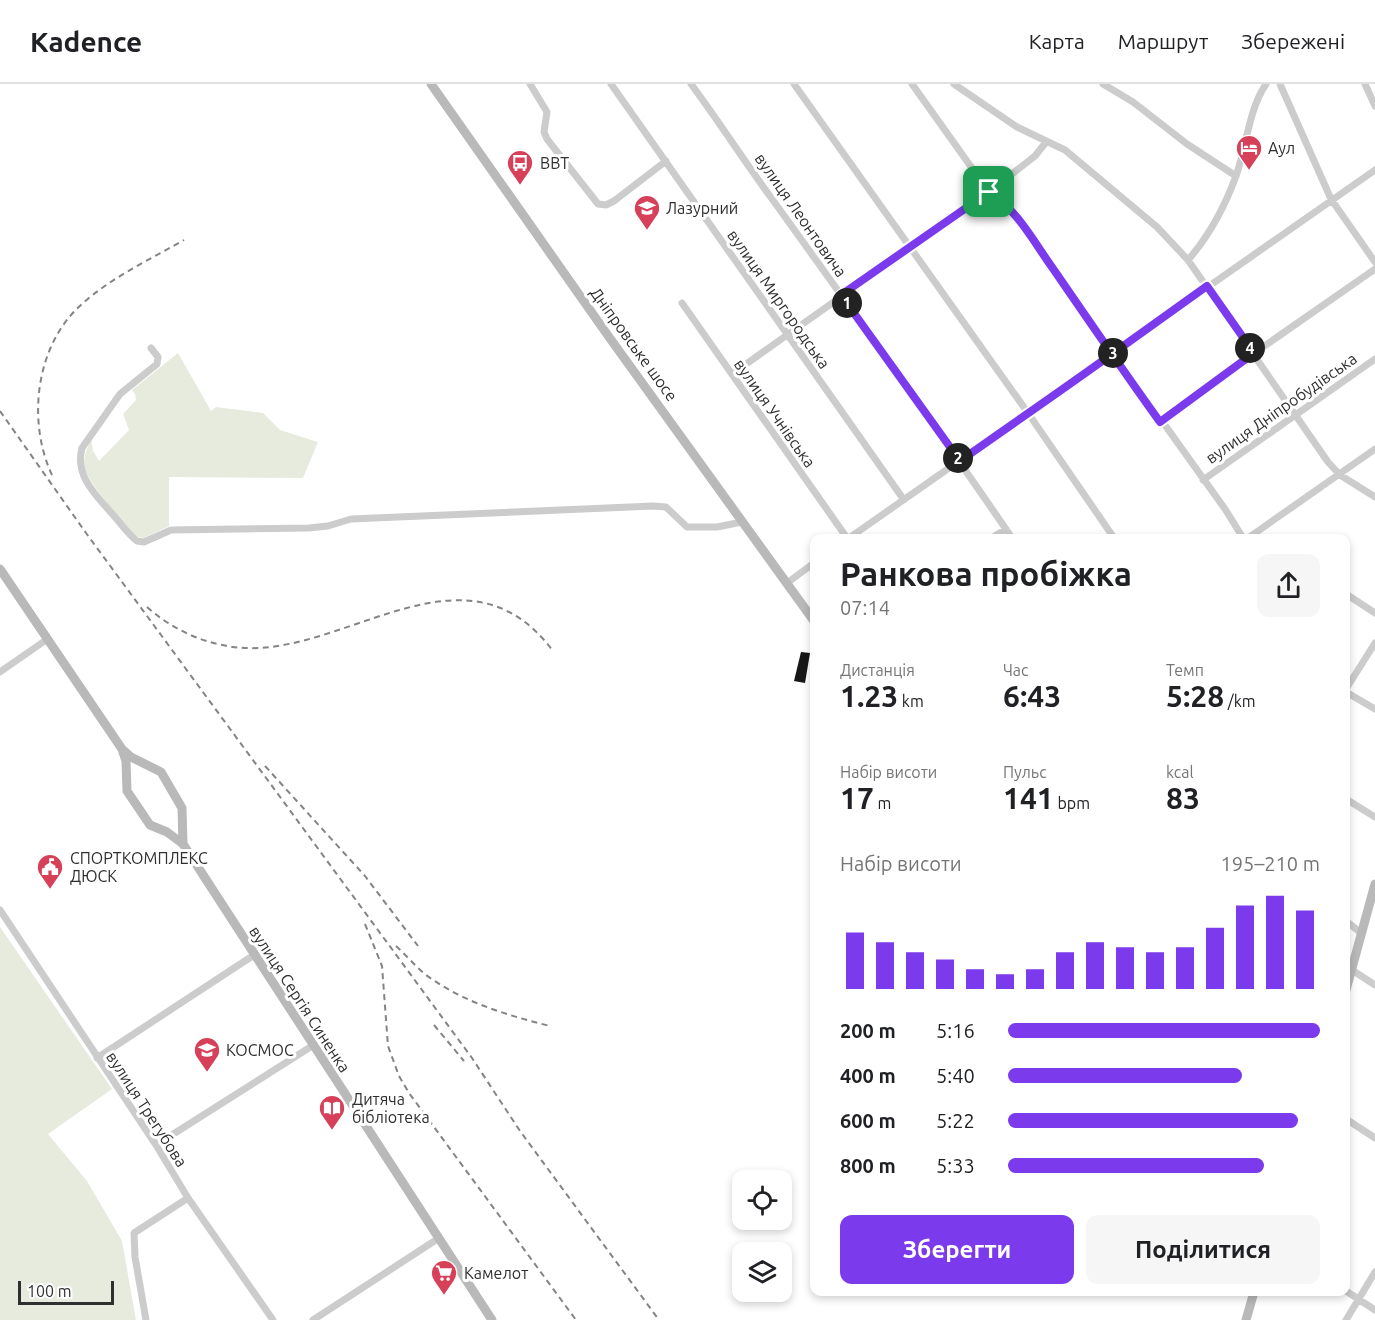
<!DOCTYPE html>
<html lang="uk">
<meta charset="utf-8">
<style>
body{margin:0;font-family:Ubuntu,sans-serif;background:#f6f6f6;color:#202124;height:100vh;display:flex;flex-direction:column;font-size:22px;white-space:nowrap}
*{box-sizing:border-box;margin:0}
p{font-size:20px;color:#757577}
.icon{flex:none;width:33px;height:33px;fill:none;stroke:currentColor;stroke-width:2;stroke-linecap:round;stroke-linejoin:round}
.map{position:relative;flex:1;overflow:hidden}
.details{position:absolute;left:810px;top:450px;width:540px;height:762px;display:flex;flex-direction:column;background:#fff;border-radius:12px;box-shadow:0 3px 9px #0003}
.details>*{flex:none}
.controls{position:absolute;left:732px;top:1086px;display:grid;gap:12px}
.controls a{display:grid;place-items:center;width:60px;height:60px;border-radius:12px;background:#fff;box-shadow:0 3px 9px #0003;font-size:30px}
.scale{position:absolute;left:18px;bottom:15px;width:96px;box-sizing:border-box;padding-left:6px;border:3px solid #2f2f2f;border-top:0;font-size:16px;line-height:21px;white-space:nowrap;color:#2f2f2f;-webkit-text-stroke:4px #fff;paint-order:stroke}
.pin{position:absolute;display:grid;place-items:center;width:51px;height:51px;color:#fff;margin:-26px;border-radius:12px;box-shadow:0 3px 9px #0006}
.km{position:absolute;width:30px;height:30px;margin:-15px;border-radius:50%;background:#222;color:#fff;font-size:16px;line-height:30px;text-align:center}
.round{display:grid;place-items:center;flex:none;width:63px;height:63px;border-radius:12px;background:#f6f6f6}
.headline{display:flex;align-items:center;justify-content:space-between;height:102px;padding:0 30px}
h1{font-size:33px;font-weight:700;line-height:45px}
.metrics{display:grid;grid-template-columns:repeat(3,1fr);gap:9px;height:102px;padding:6px 30px}
.metrics div{display:grid;align-content:center}
.metrics b{font-size:30px;font-weight:700}
.metrics small{font-size:16px;font-weight:400}
.metrics p{font-size:16px}
.chart{height:168px;padding:12px 30px}
.chart p{display:flex;justify-content:space-between}
.chart svg{width:100%;height:108px;margin-top:6px;stroke:#7c3aed;stroke-width:6}
.cta{display:flex;gap:12px;margin-top:auto;padding:12px 30px}
.cta a{flex:1;height:69px;border-radius:12px;background:#7c3aed;color:#fff;font-size:24px;font-weight:700;line-height:69px;text-align:center}
.cta a+a{background:#f6f6f6;color:#202124}
ul{padding:0 30px;list-style:none;font-size:20px}
li{display:grid;grid-template-columns:96px 72px 1fr;align-items:center;height:45px}
li i{height:15px;border-radius:8px;background:#7c3aed}
header{display:flex;align-items:center;gap:36px;box-sizing:border-box;height:84px;padding:0 30px;background:#fff;border-bottom:2px solid #e0e0e0}
header strong{font-size:28px}
nav{display:flex;gap:33px;margin-inline-start:auto;font-size:21px}
.map>svg:first-child{display:block}
.green{fill:#e6ebde}
.building{fill:#161616}
.lines{fill:none;stroke-linecap:round;stroke-linejoin:round}
.street{stroke:#ccc;stroke-width:7}
.secondary{stroke:#b9b9b9;stroke-width:9}
.rail{stroke:#848484;stroke-width:2;stroke-dasharray:6 4.5;stroke-linecap:butt}
.route-casing{stroke:#fff;stroke-width:12}
.route{stroke:#7c3aed;stroke-width:8}
.labels{text-anchor:middle;stroke-width:6;stroke-linejoin:round;paint-order:stroke}
.poi-label{font-size:16px;fill:#2f2f2f;stroke:#fff;text-anchor:start}
.street-label{font-size:16px;fill:#2f2f2f;stroke:#fff}
</style>
<header>
<strong>Kadence</strong>
<nav><a>Карта</a><a>Маршрут</a><a>Збережені</a></nav>
</header>
<div class="map">
<svg width="1375" height="1236" viewBox="0 0 1375 1236">
<rect width="100%" height="100%" fill="#fff"/>
<path class="green" d="M178 269 211 327 216 323 263 329 280 346 318 358 303 394 169 393V442L144 454 135 452C123 437 90 402 85 385 82 374 88 363 91 354L93 367 99 377 129 346 123 330 136 316 135 310 132 306Z
M0 843 112 1005 48 1050 87 1097 122 1157 136 1236H0Z"/>
<path class="building" d="M801 568 810 569 805 599 794 597Z"/>
<g class="lines">
<path class="street" d="M530 0 547 28 544 48 547 55 598 120 606 121 614 117 666 77
M611 0 904 416
M691 0C720 39 746 80 775 119 855 230 935 341 1012 454
M794 0 1028 329 1114 454
M912 0 989 108 1009 124 1029 151 1225 425 1243 454
M954 0 1017 43 1065 66 1157 143 1188 176 1328 378 1340 391 1375 413
M1103 0 1133 18 1187 60 1236 92
M1280 0 1331 115 1375 178
M1365 0 1375 22
M1188 176C1209 152 1225 122 1236 92 1247 62 1248 27 1266 0
M682 219 847 454
M151 264 158 273 157 280 120 310 82 364C74 393 98 413 115 433 122 441 129 451 137 457L144 458 171 446 309 444 328 442 351 435 653 422 666 423 687 443H717L742 438
M732 290 989 108 1035 72 1046 58
M1160 338 1207 302 1375 185
M1203 396 1375 275
M849 454 1375 86
M992 454 1006 445
M1248 454 1375 365
M787 499 814 479
M1346 510 1375 529
M0 588 46 556
M1346 605 1375 559
M1346 608 1375 625
M1346 715 1375 733
M0 826 156 1061 188 1114 273 1236
M1346 837 1361 849
M1352 886 1375 901
M97 974 254 871
M1346 1035 1375 1054
M156 1061 312 962
M1346 1207 1375 1226
M146 1236 135 1173 134 1149 188 1114
M313 1236 439 1154
M1346 1236 1375 1188"/>
<path class="secondary" d="M431 0 609 253 814 537
M0 485 122 665 131 673 161 688 182 724 183 760
M122 665 126 677 127 707 150 741 167 748 183 760 492 1236
M1346 906 1375 800
M1246 1236 1254 1208"/>
<path class="rail" d="M0 327 86 449 472 974 520 1047 659 1236
M52 391C27 338 35 261 82 220 112 193 149 176 184 156
M147 523C174 547 208 562 245 564 349 569 467 452 553 567
M265 682 365 792 418 862
M365 840 382 882 388 962 399 992 409 1009 576 1236
M396 862C406 871 415 882 426 891 463 918 506 931 550 942
M434 941 464 977"/>
</g>
<g class="lines">
<g class="route-casing">
<path id="route" d="M989 108 841 211 960 377C1011 341 1062 306 1112 270L1207 202 1254 269 1160 338C1124 288 1089 237 1054 186 1035 160 1017 125 989 108"/>
</g>
<use href="#route" class="route"/>
</g>
<defs>
<g id="hotel-pin" transform="scale(1.35)"><path d="M0 17L-7.5 6A9.5 9.5 0 1 1 7.5 6Z" fill="#d74059" stroke="#fff"/><path d="M-6-4.5h1.5V1H6V5H4.5V3h-9V5H-6ZM-4 0a1.8 1.8 0 1 1 3.6 0ZM.5 0V-2.5h3Q6-2.5 6 0Z" fill="#fff"/></g>
<g id="bus-pin" transform="scale(1.35)"><path d="M0 17L-7.5 6A9.5 9.5 0 1 1 7.5 6Z" fill="#d74059" stroke="#fff"/><path d="M-5-6H5V4H4V6H2V4H-2V6H-4V4H-5ZM-3.5-4V0h7V-4ZM-3.5 1.2v1.5H-2V1.2ZM2 1.2v1.5H3.5V1.2Z" fill="#fff"/></g>
<g id="school-pin" transform="scale(1.35)"><path d="M0 17L-7.5 6A9.5 9.5 0 1 1 7.5 6Z" fill="#d74059" stroke="#fff"/><path d="M0-5L7-2L0 1L-7-2ZM-4 1L0 2.5L4 1V4Q0 6-4 4Z" fill="#fff"/></g>
<g id="civic-pin" transform="scale(1.35)"><path d="M0 17L-7.5 6A9.5 9.5 0 1 1 7.5 6Z" fill="#d74059" stroke="#fff"/><path d="M-.6-6.5H3V-4.5H.6V-3L4-1V1h2V6H-6V1h2V-1L-.6-3ZM-1.2 2.5V6h2.4V2.5Z" fill="#fff"/></g>
<g id="library-pin" transform="scale(1.35)"><path d="M0 17L-7.5 6A9.5 9.5 0 1 1 7.5 6Z" fill="#d74059" stroke="#fff"/><path d="M-6-4Q-3-5.5-.7-3.5V5Q-3 3-6 4ZM6-4Q3-5.5 .7-3.5V5Q3 3 6 4Z" fill="#fff"/></g>
<g id="supermarket-pin" transform="scale(1.35)"><path d="M0 17L-7.5 6A9.5 9.5 0 1 1 7.5 6Z" fill="#d74059" stroke="#fff"/><path d="M-6-5.5h2.5l.6 2H6L4.5 2H-2.5L-4.4-4H-6ZM-1.5 3.2a1.3 1.3 0 1 0 .1 0ZM3 3.2a1.3 1.3 0 1 0 .1 0Z" fill="#fff"/></g>
</defs>
<g fill-rule="evenodd">
<use href="#hotel-pin" x="1249" y="64"/>
<use href="#bus-pin" x="520" y="79"/>
<use href="#school-pin" x="647" y="124"/>
<use href="#civic-pin" x="50" y="783"/>
<use href="#school-pin" x="207" y="966"/>
<use href="#library-pin" x="332" y="1024"/>
<use href="#supermarket-pin" x="444" y="1189"/>
</g>
<g class="labels">
<g class="poi-label">
<text x="1268" y="70">Аул</text>
<text x="540" y="85">ВВТ</text>
<text x="666" y="130">Лазурний</text>
<text x="70" y="780">СПОРТКОМПЛЕКС<tspan x="70" dy="18">ДЮСК</tspan></text>
<text x="226" y="972">КОСМОС</text>
<text x="352" y="1021">Дитяча<tspan x="352" dy="18">бібліотека</tspan></text>
<text x="464" y="1195">Камелот</text>
</g>
<g class="street-label">
<text transform="translate(801 131) rotate(55)" y="6">вулиця Леонтовича</text>
<text transform="translate(779 215) rotate(55)" y="6">вулиця Миргородська</text>
<text transform="translate(634 260) rotate(54)" y="6">Дніпровське шосе</text>
<text transform="translate(1281 324) rotate(-35)" y="6">вулиця Дніпробудівська</text>
<text transform="translate(775 329) rotate(55)" y="6">вулиця Учнівська</text>
<text transform="translate(300 915) rotate(57)" y="6">вулиця Сергія Синенка</text>
<text transform="translate(147 1025) rotate(57)" y="6">вулиця Трегубова</text>
</g>
</g>
</svg>
<div class="controls">
<a><svg class="icon" aria-label="locate" viewBox="0 0 24 24"><circle cx="12" cy="12" r="6"/><path d="M12 2v4M12 18v4M2 12h4M18 12h4"/></svg></a>
<a><svg class="icon" aria-label="layers" viewBox="0 0 24 24"><path d="M12 4l9 5-9 5-9-5zM3 14l9 5 9-5"/></svg></a>
</div>
<div class="scale">100 m</div>
<div class="pin" style="left:989px;top:108px;background:#1e9e55"><svg class="icon" aria-label="arrive" viewBox="0 0 24 24"><path d="M6 21V4h12l-3 4 3 4H6"/></svg></div>
<b class="km" style="left:847px;top:219px">1</b>
<b class="km" style="left:958px;top:374px">2</b>
<b class="km" style="left:1113px;top:269px">3</b>
<b class="km" style="left:1250px;top:264px">4</b>
<section class="details">
<div class="headline"><div><h1>Ранкова пробіжка</h1><p>07:14</p></div><a class="round"><svg class="icon" aria-label="share" viewBox="0 0 24 24"><path d="M12 15V3M7 8l5-5 5 5M5 13v7h14v-7"/></svg></a></div>
<div class="metrics">
<div><p>Дистанція</p><b>1.23<small> km</small></b></div>
<div><p>Час</p><b>6:43</b></div>
<div><p>Темп</p><b>5:28<small> /km</small></b></div>
</div>
<div class="metrics">
<div><p>Набір висоти</p><b>17<small> m</small></b></div>
<div><p>Пульс</p><b>141<small> bpm</small></b></div>
<div><p>kcal</p><b>83</b></div>
</div>
<div class="chart"><p><span>Набір висоти</span>195–210 m</p>
<svg viewBox="0 0 160 44" preserveAspectRatio="none"><path d="M5 44V21M15 44V25M25 44V29M35 44V32M45 44V36M55 44V38M65 44V36M75 44V29M85 44V25M95 44V27M105 44V29M115 44V27M125 44V19M135 44V10M145 44V6M155 44V12"/></svg>
</div>
<ul>
<li><b>200 m</b>5:16<i style="width:100%"></i></li>
<li><b>400 m</b>5:40<i style="width:75%"></i></li>
<li><b>600 m</b>5:22<i style="width:93%"></i></li>
<li><b>800 m</b>5:33<i style="width:82%"></i></li>
</ul>
<div class="cta"><a>Зберегти</a><a>Поділитися</a></div>
</section>
</div>
